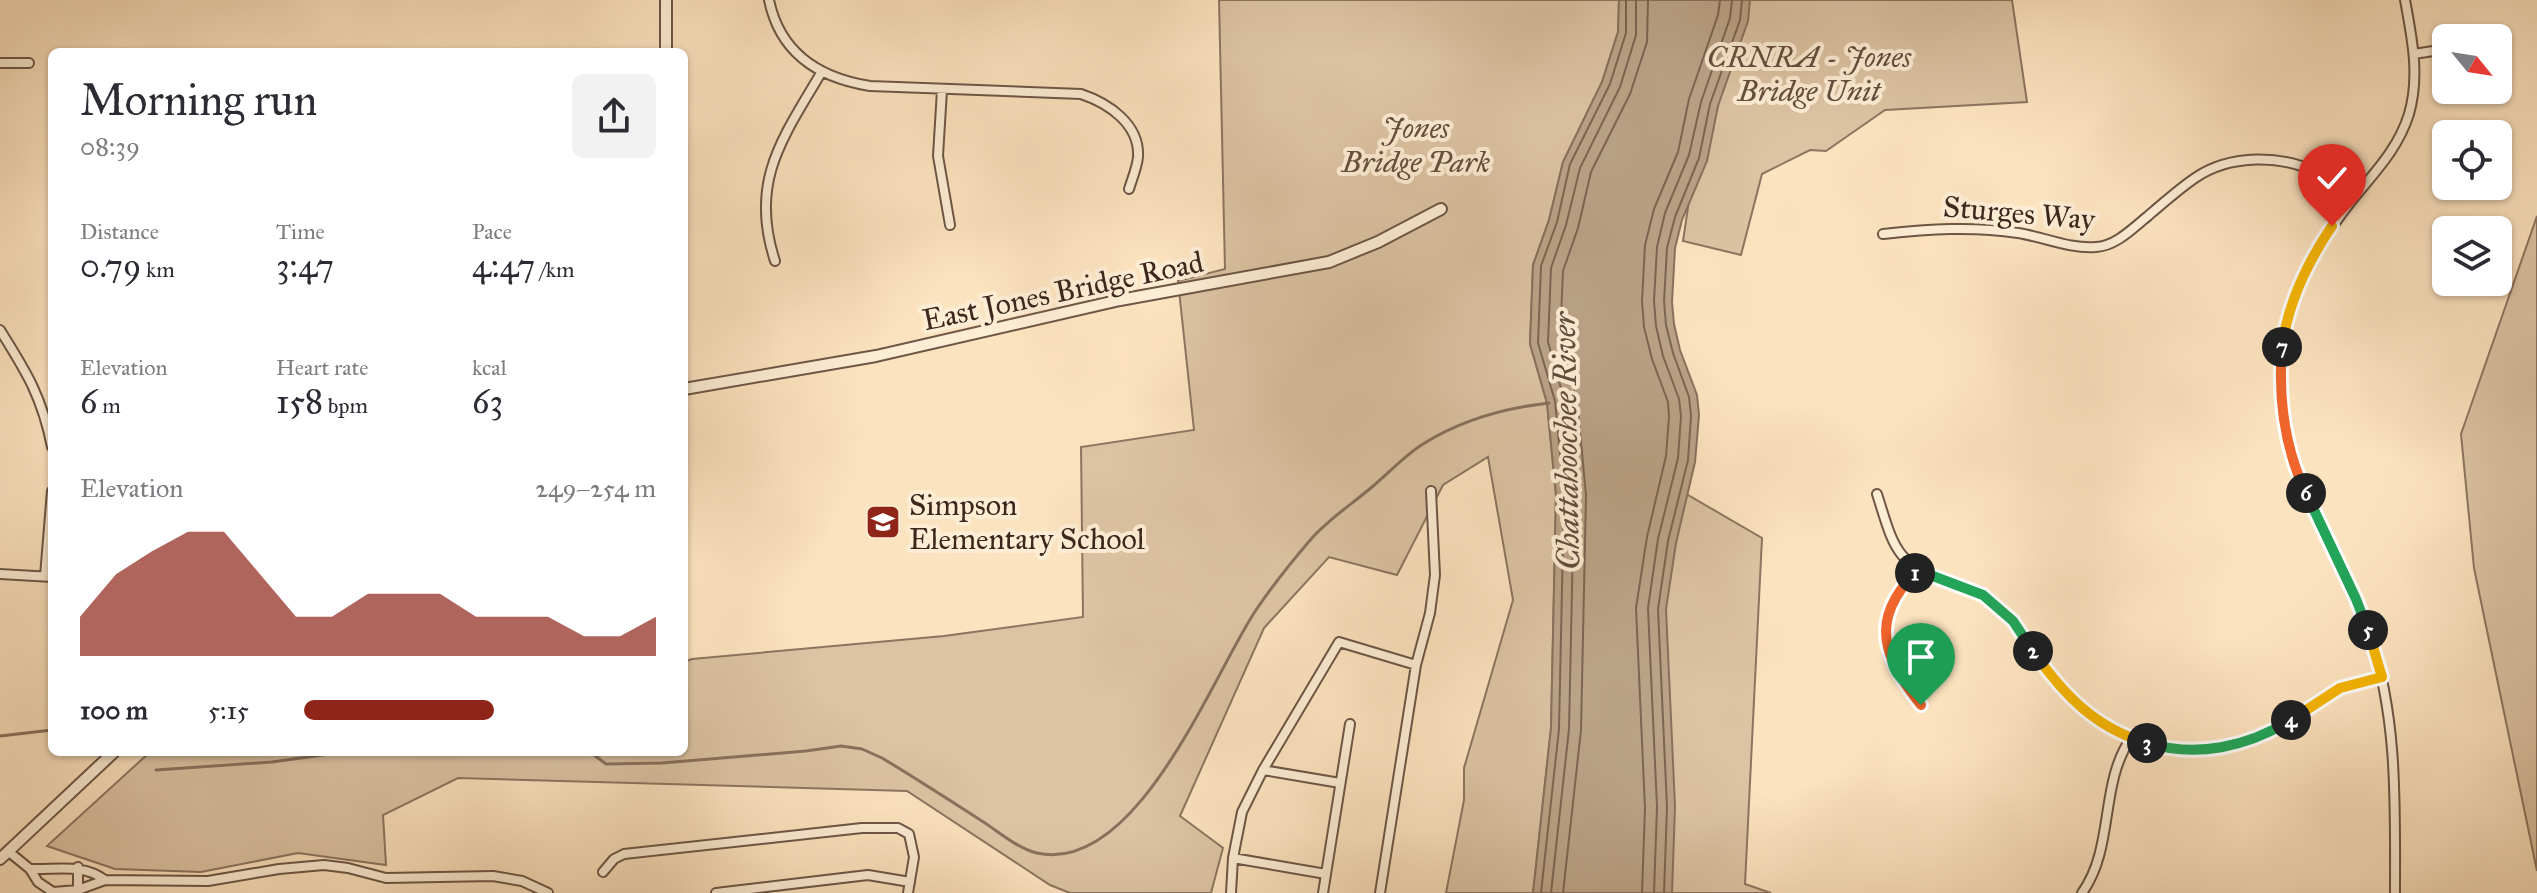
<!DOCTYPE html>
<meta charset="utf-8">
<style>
body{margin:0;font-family:"IM FELL Great Primer",serif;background:#f2f2f3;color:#2b2b33;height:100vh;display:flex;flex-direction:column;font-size:30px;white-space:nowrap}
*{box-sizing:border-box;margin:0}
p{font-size:26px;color:#7c7c81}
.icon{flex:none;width:44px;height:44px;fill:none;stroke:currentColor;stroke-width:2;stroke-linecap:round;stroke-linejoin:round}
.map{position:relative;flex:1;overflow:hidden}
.side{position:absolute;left:48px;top:48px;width:640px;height:708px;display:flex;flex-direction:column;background:#fff;border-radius:12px;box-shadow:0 2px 6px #0004}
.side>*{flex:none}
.needle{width:52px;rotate:120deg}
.fabs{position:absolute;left:2432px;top:24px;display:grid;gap:16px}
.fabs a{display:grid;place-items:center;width:80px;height:80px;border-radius:12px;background:#fff;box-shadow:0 2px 6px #0004;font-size:40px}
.pin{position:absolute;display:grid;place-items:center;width:68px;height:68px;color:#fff;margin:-82px -34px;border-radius:50% 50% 50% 0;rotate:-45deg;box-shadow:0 0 8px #0007}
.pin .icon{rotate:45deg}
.km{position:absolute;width:40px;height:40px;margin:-20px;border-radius:50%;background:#222;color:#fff;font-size:22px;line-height:40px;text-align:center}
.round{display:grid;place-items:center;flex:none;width:84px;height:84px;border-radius:12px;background:#f2f2f3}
.headline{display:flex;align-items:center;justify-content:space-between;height:136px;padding:0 32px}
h1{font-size:44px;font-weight:600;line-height:60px}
.metrics{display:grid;grid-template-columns:repeat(3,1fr);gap:12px;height:136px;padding:8px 32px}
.metrics div{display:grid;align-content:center}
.metrics b{font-size:34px;font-weight:600}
.metrics small{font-size:22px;font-weight:400}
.metrics p{font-size:22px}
.chart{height:224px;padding:16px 32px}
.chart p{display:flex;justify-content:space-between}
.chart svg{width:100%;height:144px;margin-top:8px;fill:#8f2418;opacity:.7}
ul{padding:0 32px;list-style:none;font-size:26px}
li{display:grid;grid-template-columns:128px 96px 1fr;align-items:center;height:60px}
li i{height:20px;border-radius:10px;background:#8f2418}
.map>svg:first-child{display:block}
.green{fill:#dcc3a3;stroke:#8c7560;stroke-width:2}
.water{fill:#bba388;stroke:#89715d;stroke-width:2}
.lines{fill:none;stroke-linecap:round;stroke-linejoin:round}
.shore{stroke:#7c6552;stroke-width:2}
.stream{stroke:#89715d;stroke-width:3}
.minor-casing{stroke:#6d5646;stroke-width:12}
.tertiary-casing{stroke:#6d5646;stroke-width:14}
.minor{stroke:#fdedd5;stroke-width:8}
.tertiary{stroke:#fdedd5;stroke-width:10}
.split-1-casing{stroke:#fff;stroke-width:16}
.split-2-casing{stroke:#fff;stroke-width:16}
.split-3-casing{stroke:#fff;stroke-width:16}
.split-4-casing{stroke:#fff;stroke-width:16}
.split-5-casing{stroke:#fff;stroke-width:16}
.split-6-casing{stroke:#fff;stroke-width:16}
.split-7-casing{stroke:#fff;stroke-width:16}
.split-8-casing{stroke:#fff;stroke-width:16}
.split-1{stroke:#f0652b;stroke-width:10}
.split-2{stroke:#22a559;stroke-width:10}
.split-3{stroke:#f5b400;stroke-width:10}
.split-4{stroke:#22a559;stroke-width:10}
.split-5{stroke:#f5b400;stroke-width:10}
.split-6{stroke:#22a559;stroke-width:10}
.split-7{stroke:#f0652b;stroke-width:10}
.split-8{stroke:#f5b400;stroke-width:10}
.labels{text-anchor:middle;stroke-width:8;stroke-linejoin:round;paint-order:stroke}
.park-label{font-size:30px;font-style:italic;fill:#654e3e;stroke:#fdedd5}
.street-label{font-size:30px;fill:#3d271d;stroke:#fdedd5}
.poi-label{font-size:30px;fill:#3d271d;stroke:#fdedd5;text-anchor:start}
.water-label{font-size:32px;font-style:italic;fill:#634c3d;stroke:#fdedd5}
</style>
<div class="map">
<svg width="2537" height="893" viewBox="0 0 2537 893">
<rect width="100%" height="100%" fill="#fce3bf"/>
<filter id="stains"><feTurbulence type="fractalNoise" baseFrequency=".0025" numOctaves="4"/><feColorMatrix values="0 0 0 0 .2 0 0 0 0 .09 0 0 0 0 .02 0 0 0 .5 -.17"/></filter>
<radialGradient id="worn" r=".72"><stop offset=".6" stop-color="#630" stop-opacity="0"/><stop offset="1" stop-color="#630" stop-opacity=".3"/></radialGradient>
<path class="green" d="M1219 0H1619L1618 32 1602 82 1563 162 1549 220 1533 265 1530 344 1547 403 1556 495 1551 728 1533 893H1446L1464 800V768L1513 600 1488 457 1443 485 1397 575 1329 557 1264 628 1180 816 1223 848 1211 893H1070L1050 885 907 791 458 778 383 815 386 865 298 853 201 872 115 869 47 846 150 752H684V662L692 659 944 636 1083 617 1081 447 1194 430 1178 281 1225 269Z
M1742 0H2012L2027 102 1885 110 1826 151 1810 150 1762 174 1741 255 1683 241 1700 126Z
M2537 216V871L2474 568 2461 434Z
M1645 470 1762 538 1745 884 1771 893H1661Z"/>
<path class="water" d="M1619 0H1750L1748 21 1718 106 1707 161 1682 220 1675 248 1672 302 1674 324 1680 350 1697 395 1699 415 1695 462 1676 543 1666 609 1675 806 1672 893H1533L1551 728 1556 495 1547 403 1530 344 1533 265 1549 220 1563 162 1602 82 1618 32Z"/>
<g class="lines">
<path class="shore" d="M1541 893 1559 729 1564 495 1555 401 1538 343 1541 266 1557 222 1570 164 1610 84 1626 33V0
M1551 893 1569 729 1574 495 1564 399 1548 342 1551 268 1566 225 1580 168 1620 87 1636 35V0
M1563 893 1581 730 1586 495 1577 400 1560 341 1563 271 1578 228 1591 172 1630 94 1647 42 1648 0
M1642 893 1645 808 1636 608 1647 537 1666 456 1669 417 1668 402 1652 359 1644 327 1642 301 1645 245 1654 209 1678 152 1689 99 1718 15 1720 0
M1654 893 1657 807 1648 608 1658 539 1678 458 1681 416 1679 399 1663 356 1656 326 1654 301 1657 247 1665 213 1689 155 1701 102 1730 18 1732 0
M1664 893 1667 807 1658 609 1668 541 1688 460 1691 416 1689 397 1673 353 1666 325 1664 301 1667 248 1675 217 1699 158 1710 104 1740 20 1742 0"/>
<path class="stream" d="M0 736 52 730
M590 752 606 764 662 763 806 751 841 746 862 749 882 758C917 779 951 801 985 823 1000 833 1019 849 1037 853 1138 875 1213 674 1256 610 1273 585 1293 560 1312 538 1330 518 1352 504 1372 487 1389 473 1405 455 1423 444 1461 420 1505 408 1549 403
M156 770 272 762 344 752"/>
<g class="minor-casing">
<path id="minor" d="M769 0C780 53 819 78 870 86L1081 94C1108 103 1140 124 1138 157 1137 168 1132 179 1129 189
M2414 54 2446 49
M0 63H29
M942 90 938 156 950 225
M1883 234C1929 229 1972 226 2018 233 2044 237 2069 249 2096 247 2116 246 2133 228 2148 216 2163 203 2179 189 2195 178 2230 154 2283 154 2319 174 2331 181 2342 190 2353 199
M775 261C749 182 782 139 821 73
M0 330C27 373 42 397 52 447
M1877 494C1895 551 1895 564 1954 583 1970 588 1985 594 1997 605 2020 626 2033 653 2052 678 2099 740 2184 767 2258 737 2288 725 2311 701 2341 688 2354 682 2368 679 2382 677
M1917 570C1868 621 1881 655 1921 705
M0 574 52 577
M45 576 52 491
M1263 770 1340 783
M9 852 30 869 38 882 53 892 78 890 105 880 208 881 279 869 324 865 348 868 386 878 493 876 522 881 548 893
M1233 858 1326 874
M30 869C58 870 82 863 105 880
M603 872 614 859 624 854 862 828H898L909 834 914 857 908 893
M78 890V867
M716 893 868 875 910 882
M1231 893 1233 858 1242 812 1263 770 1339 642 1416 665
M1323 893 1350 724
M1380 893 1416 665 1430 613 1435 575 1431 491
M2082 893C2115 847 2099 784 2131 738
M2395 893C2395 805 2398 720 2370 635 2340 544 2275 470 2280 368 2284 304 2313 249 2353 199 2375 172 2398 149 2409 114 2420 76 2412 38 2405 0"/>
</g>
<g class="tertiary-casing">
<path id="tertiary" d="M666 52V0
M684 389 876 356 1120 300 1329 262 1378 242 1441 209
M0 859 114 752"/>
</g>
<use href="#minor" class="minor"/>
<use href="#tertiary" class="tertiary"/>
</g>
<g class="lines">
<g class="split-1-casing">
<path id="split-1" d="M1915 573C1868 621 1884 658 1921 705"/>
</g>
<g class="split-2-casing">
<path id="split-2" d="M1915 573 1917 570 1983 595 2013 621 2033 651"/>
</g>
<g class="split-3-casing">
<path id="split-3" d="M2033 651C2063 694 2095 728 2147 743"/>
</g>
<g class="split-4-casing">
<path id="split-4" d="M2147 743C2197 758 2247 747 2291 720"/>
</g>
<g class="split-5-casing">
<path id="split-5" d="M2291 720 2340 688 2382 677 2368 630"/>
</g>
<g class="split-6-casing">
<path id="split-6" d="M2306 493 2356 599 2368 630"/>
</g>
<g class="split-7-casing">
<path id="split-7" d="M2282 347C2278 399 2284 447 2306 493"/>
</g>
<g class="split-8-casing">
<path id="split-8" d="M2282 347C2288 302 2307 263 2332 226"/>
</g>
<use href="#split-1" class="split-1"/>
<use href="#split-2" class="split-2"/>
<use href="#split-3" class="split-3"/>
<use href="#split-4" class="split-4"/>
<use href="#split-5" class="split-5"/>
<use href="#split-6" class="split-6"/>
<use href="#split-7" class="split-7"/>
<use href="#split-8" class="split-8"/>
</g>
<defs>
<g id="school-square" transform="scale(1.8)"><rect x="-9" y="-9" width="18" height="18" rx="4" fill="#8f2418" stroke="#fdedd5"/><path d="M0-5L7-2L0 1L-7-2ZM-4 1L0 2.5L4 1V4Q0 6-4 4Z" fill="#fff"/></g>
</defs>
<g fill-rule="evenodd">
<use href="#school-square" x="883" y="522"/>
</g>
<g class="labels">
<g class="park-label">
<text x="1809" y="67">CRNRA - Jones<tspan x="1809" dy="34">Bridge Unit</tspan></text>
<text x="1416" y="138">Jones<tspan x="1416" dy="34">Bridge Park</tspan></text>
</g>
<g class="street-label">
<text transform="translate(2019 213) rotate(5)" y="10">Sturges Way</text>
<text transform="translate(1063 291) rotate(-12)" y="10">East Jones Bridge Road</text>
</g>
<g class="poi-label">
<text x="909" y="515">Simpson<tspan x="909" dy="34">Elementary School</tspan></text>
</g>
<g class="water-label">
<text transform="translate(1566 441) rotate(-91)" y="11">Chattahoochee River</text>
</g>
</g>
<rect width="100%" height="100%" filter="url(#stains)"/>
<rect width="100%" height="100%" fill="url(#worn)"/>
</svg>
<div class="fabs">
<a><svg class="needle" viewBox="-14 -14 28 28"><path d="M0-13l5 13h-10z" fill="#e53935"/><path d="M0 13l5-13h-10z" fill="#7c7c81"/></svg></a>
<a><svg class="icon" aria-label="locate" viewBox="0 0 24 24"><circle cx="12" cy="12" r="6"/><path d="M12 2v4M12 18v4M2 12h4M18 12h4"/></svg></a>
<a><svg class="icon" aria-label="layers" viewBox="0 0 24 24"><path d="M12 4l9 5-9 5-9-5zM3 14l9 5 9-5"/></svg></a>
</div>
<div class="pin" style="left:1921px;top:705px;background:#1e9e55"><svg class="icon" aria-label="arrive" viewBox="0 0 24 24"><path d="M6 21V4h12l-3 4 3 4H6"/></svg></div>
<div class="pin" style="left:2332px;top:226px;background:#d93025"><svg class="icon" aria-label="check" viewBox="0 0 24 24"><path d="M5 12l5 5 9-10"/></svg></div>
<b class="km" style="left:1915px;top:573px">1</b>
<b class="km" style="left:2033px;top:651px">2</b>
<b class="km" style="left:2147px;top:743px">3</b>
<b class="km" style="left:2291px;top:720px">4</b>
<b class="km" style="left:2368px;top:630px">5</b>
<b class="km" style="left:2306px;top:493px">6</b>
<b class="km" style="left:2282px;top:347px">7</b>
<section class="side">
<div class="headline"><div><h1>Morning run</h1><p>08:39</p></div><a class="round"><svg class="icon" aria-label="share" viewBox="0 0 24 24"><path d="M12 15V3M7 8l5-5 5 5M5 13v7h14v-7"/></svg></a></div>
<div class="metrics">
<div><p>Distance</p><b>0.79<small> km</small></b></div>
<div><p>Time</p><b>3:47</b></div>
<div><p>Pace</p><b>4:47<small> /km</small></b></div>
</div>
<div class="metrics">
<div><p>Elevation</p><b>6<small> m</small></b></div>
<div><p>Heart rate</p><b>158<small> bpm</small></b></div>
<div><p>kcal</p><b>63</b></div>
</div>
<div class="chart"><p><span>Elevation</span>249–254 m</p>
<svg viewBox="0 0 160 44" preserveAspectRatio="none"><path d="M0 44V32L10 19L20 12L30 6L40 6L50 19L60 32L70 32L80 25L90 25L100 25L110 32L120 32L130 32L140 38L150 38L160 32V44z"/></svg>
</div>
<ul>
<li><b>100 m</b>5:15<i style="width:54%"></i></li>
</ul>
</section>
</div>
